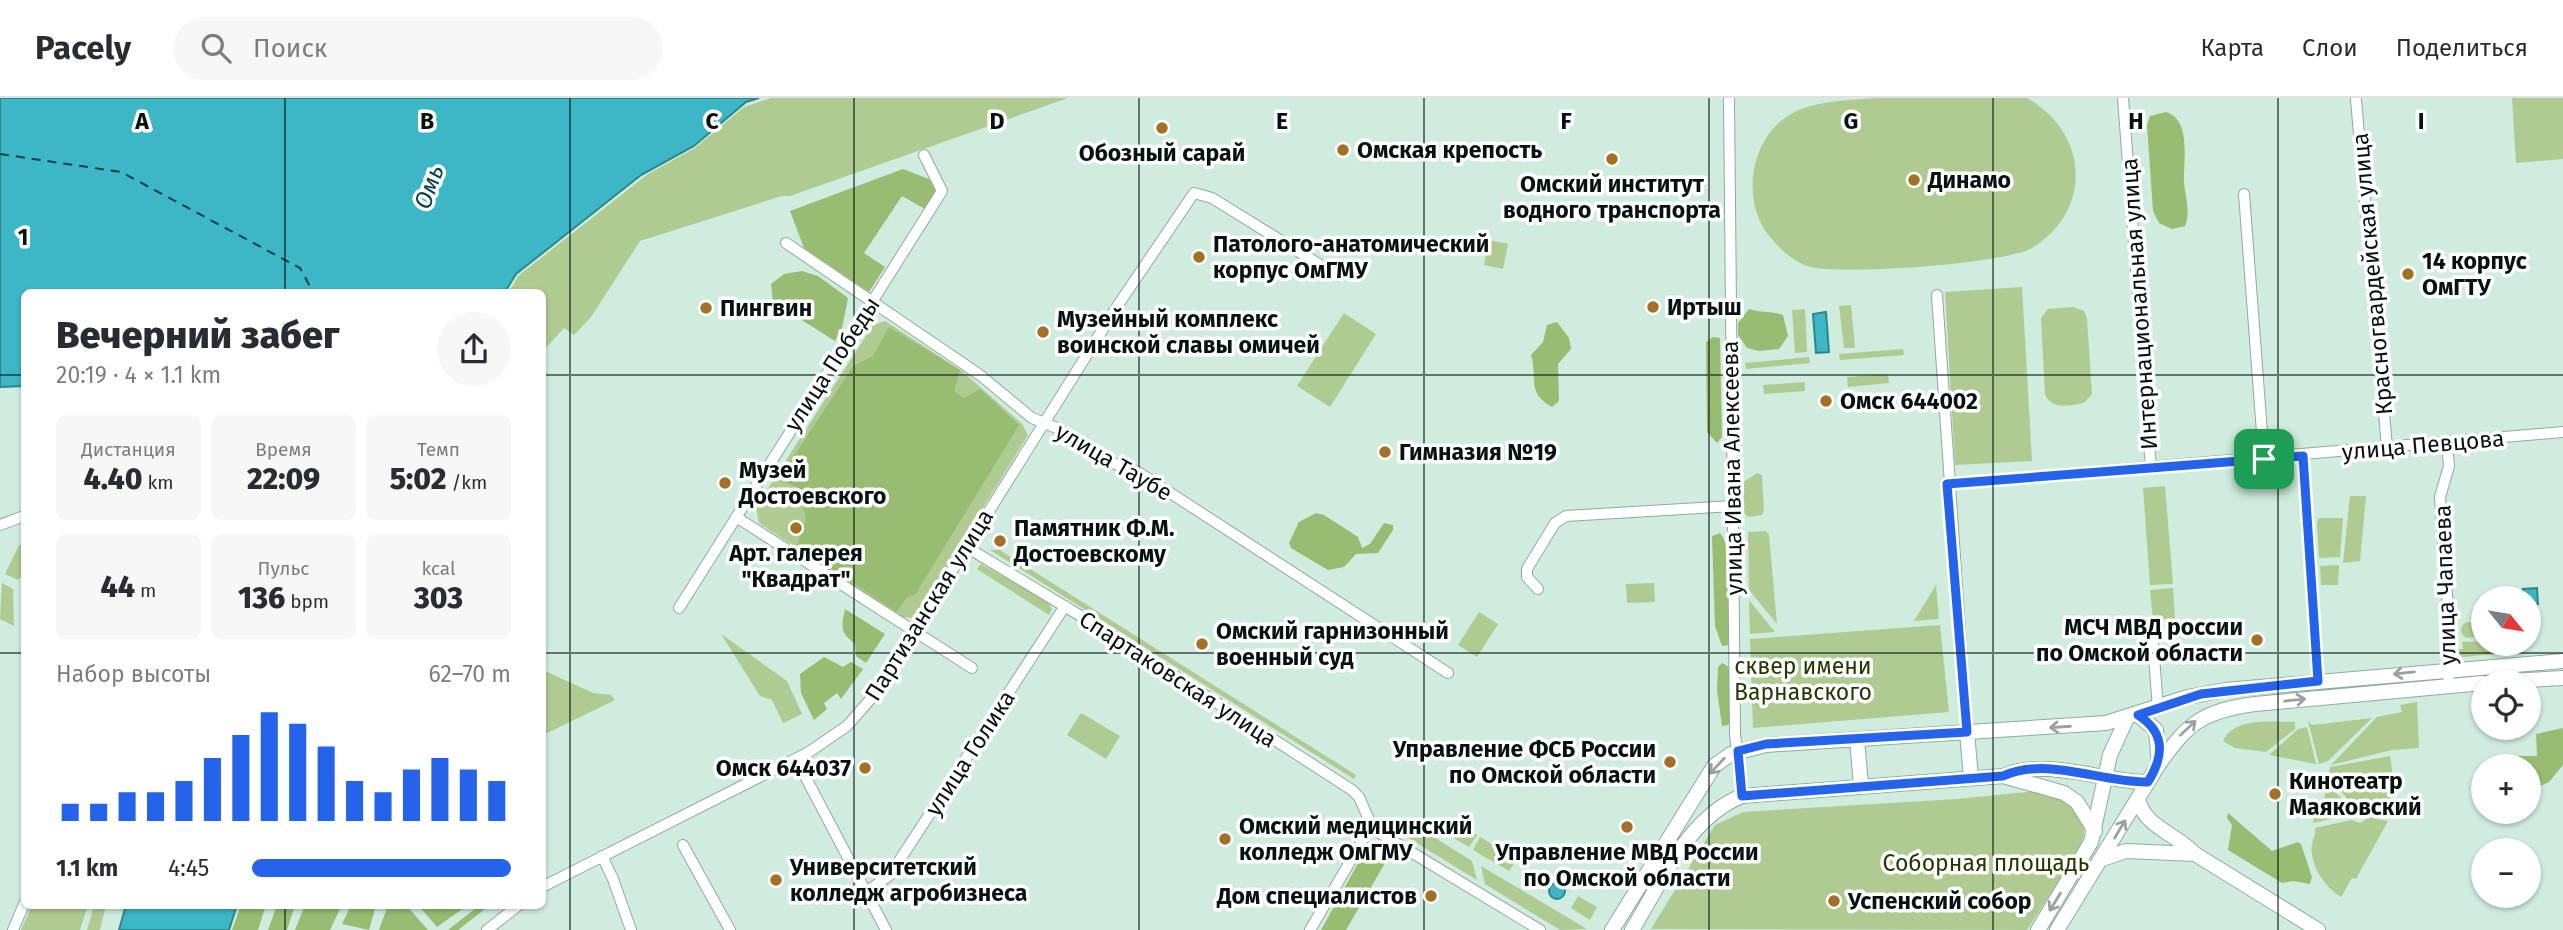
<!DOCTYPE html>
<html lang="ru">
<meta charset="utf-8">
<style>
body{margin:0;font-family:"Fira Sans",sans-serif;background:#f7f7f7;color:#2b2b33;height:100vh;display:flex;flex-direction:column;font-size:26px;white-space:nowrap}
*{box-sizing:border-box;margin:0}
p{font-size:23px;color:#7c7c81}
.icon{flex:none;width:38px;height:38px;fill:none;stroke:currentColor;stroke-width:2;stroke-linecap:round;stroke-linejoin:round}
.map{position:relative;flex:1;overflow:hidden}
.details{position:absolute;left:21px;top:191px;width:525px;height:620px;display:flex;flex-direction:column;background:#fff;border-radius:10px;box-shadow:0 2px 5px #0004}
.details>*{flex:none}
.needle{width:46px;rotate:120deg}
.fabs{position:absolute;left:2471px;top:488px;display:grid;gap:14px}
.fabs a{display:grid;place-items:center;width:70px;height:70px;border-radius:50%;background:#fff;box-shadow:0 2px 5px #0004;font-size:35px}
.pin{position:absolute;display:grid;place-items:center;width:60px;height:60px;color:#fff;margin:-30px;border-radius:14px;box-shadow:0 4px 10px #0006}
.round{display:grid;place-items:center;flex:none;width:74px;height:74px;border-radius:37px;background:#f7f7f7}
.overview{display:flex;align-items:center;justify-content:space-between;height:119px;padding:0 35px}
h1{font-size:38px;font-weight:800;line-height:52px}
.figures{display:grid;grid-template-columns:repeat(3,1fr);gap:10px;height:119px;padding:7px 35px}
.figures div{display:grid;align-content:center;border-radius:10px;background:#f7f7f7;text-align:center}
.figures b{font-size:30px;font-weight:800}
.figures small{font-size:19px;font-weight:400}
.figures p{font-size:19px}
.chart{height:196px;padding:14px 35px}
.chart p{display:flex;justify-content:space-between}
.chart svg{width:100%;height:126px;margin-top:7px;stroke:#2563eb;stroke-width:6}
ul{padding:0 35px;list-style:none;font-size:23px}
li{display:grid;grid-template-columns:112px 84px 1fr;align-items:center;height:52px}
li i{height:18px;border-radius:9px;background:#2563eb}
header{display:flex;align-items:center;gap:42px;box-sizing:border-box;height:98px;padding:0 35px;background:#fff;border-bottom:2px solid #e1e1e2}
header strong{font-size:33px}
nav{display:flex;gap:38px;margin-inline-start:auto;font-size:24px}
.search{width:490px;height:63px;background:#f7f7f7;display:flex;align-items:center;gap:18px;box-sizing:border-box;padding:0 24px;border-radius:38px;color:#7c7c81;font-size:26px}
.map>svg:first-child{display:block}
.green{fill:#afcb92}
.forest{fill:#98bc72}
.water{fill:#3db7c5;stroke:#2d868e;stroke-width:2}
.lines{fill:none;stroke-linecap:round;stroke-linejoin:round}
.ferry{stroke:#0a4248;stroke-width:2;stroke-dasharray:9 7;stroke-linecap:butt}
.minor-casing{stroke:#8fab9f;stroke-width:12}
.major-casing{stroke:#8fab9f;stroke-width:16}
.minor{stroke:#fff;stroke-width:10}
.major{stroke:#fff;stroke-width:14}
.oneway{stroke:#9ca19f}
.route-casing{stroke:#fff;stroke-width:14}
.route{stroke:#2563eb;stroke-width:9}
.grid{fill:none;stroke:#08130f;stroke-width:2;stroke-opacity:0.55}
.poi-dot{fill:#a27026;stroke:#fff;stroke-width:2.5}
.labels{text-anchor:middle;stroke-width:7;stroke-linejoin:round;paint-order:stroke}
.poi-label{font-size:23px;font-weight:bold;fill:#08130f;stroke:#fff;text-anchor:start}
.street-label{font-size:23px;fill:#08130f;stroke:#fff}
.park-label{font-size:23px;fill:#243902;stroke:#fff}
.water-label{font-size:24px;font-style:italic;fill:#0a4248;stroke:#fff}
.grid-label{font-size:23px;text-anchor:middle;font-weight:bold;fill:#08130f;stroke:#fff;stroke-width:7;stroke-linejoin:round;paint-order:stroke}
</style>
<header>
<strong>Pacely</strong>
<div class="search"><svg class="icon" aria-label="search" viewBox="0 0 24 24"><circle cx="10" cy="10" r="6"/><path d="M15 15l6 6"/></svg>Поиск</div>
<nav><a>Карта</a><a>Слои</a><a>Поделиться</a></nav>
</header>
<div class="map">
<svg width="2563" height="832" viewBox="0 0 2563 832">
<rect width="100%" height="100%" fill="#cfecdf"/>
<path class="green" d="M771 0H1068L790 98H782L640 143 591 219 574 237 564 230 543 253 542 194H509L518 178 648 76 695 50 744 9Z
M1878 0H2027C2088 34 2094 112 2032 150 2005 166 1844 177 1811 169 1794 165 1780 151 1769 138 1739 100 1751 32 1799 12 1824 2 1852 2 1878 0Z
M2512 0H2563V61L2516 65Z
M1489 142 1508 146 1503 171 1484 167Z
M2022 189 2032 363 1955 367 1945 194Z
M1851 207 1855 250H1844L1839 208Z
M2073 209 2084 213 2087 221 2092 296 2084 305C2069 308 2051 312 2045 296L2041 220 2048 211Z
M1805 211 1807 254 1795 255 1792 212Z
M1344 215 1376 236 1330 309 1297 288Z
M885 223 962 273 1022 326 1028 337 917 517 912 520 901 519 759 425 756 409 873 227Z
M1903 251 1904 257 1840 262 1839 256Z
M1809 259 1810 265 1746 271 1745 265Z
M1888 276 1889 285 1848 289 1847 279Z
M1805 284V293L1764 296 1763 287Z
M1757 375 1762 377 1764 413 1762 417 1748 419 1744 415V384Z
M2165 388 2173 486 2150 487 2143 390Z
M2350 398H2366L2360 463 2343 465Z
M2319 420H2343L2340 459 2319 460 2317 424Z
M1766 433 1769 437 1777 526 1749 492 1748 434Z
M19 447H24V477L18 482 5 476Z
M990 452H1000L1356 677 1354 681Z
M981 466 1047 503 1052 511 1049 517 977 471Z
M2339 467 2338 487H2321L2320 468Z
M2 485 13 491 14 528 0 521Z
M1654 485 1655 504 1627 505 1626 486Z
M1936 487 1939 521 1914 523Z
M2173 490 2175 521 2153 522 2150 492Z
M2523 491 2524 500H2497V493Z
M1749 502 1775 534 1750 536Z
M1479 514 1498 526 1477 559 1458 547Z
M2461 532a8 8 0 1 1 16 0a8 8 0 1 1-16 0Z
M1940 527 1949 614 1753 630 1750 541Z
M721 536 787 583 802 616 783 625 772 602 760 598Z
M2483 543V546H2516V554L2463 559 2454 552 2463 551 2462 544Z
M543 572 593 595 611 597 615 602 543 637Z
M2417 604 2419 650 2392 652 2331 667 2377 619 2402 614 2400 607Z
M1081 615 1120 638 1106 661 1067 637Z
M2372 620 2328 663 2319 666 2308 623 2312 627Z
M2295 624V631L2266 654 2235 650 2223 643C2234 619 2272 624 2295 624Z
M2307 629 2316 666 2269 657 2298 631Z
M2390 658 2393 679 2390 716 2371 714 2362 704 2353 707 2328 679 2330 669Z
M2322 680 2350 710 2349 717 2313 725 2314 719 2320 717 2327 689Z
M2046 692 2061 697 2084 722V738L2077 754 2027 832 1651 831 1715 727 1743 714 1957 701Z
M2368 719 2388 723 2356 781 2352 780 2341 799C2325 789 2309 767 2312 746 2313 740 2316 738 2315 730L2351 722 2361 725Z
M1410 724 1472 763 1477 782 1389 728 1392 725Z
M1458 725 1477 737 1469 749 1450 738Z
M1480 739 1517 761 1509 773 1473 752Z
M1481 768 1587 831 1560 832 1485 786Z
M1578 798 1597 809 1590 822 1571 810Z
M32 807H88L80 832H21Z
M94 807H106L100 832H87Z"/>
<path class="forest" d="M2166 14C2192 22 2183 64 2184 84 2185 100 2191 113 2185 128L2172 131 2159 125 2153 113 2147 27 2150 18Z
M903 71 929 81 937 92 925 111 902 98 864 155 885 169 869 194 804 150 790 113Z
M802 173 818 178 848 200 842 230 835 243 773 204 771 186 784 176Z
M1749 211C1761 215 1772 213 1783 217L1788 238 1779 251 1759 253 1747 250 1738 237V225Z
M1557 224 1569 240 1571 251 1558 266 1559 303 1552 309C1526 294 1538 281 1531 257L1543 244 1547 227Z
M889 229 960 272 954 293 964 300 980 291 1019 327 915 497 907 499 897 514 797 448 806 420 798 390 779 381 853 268 873 258Z
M1713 239 1720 240 1722 339 1717 345 1707 334 1706 244Z
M1316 415 1324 417 1358 439 1362 450 1370 446 1384 425 1393 427V432L1378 455 1356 456 1344 469 1328 472 1291 450 1289 445 1299 424Z
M1720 435C1735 453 1733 523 1730 547L1722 548 1715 528 1712 438Z
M845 511 885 536 866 565 856 558 855 546C840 534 841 530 845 511Z
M824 559 843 569 851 564 863 571 841 601 837 595 824 605 827 611 814 622 801 595 800 576Z
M1722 565 1729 569 1731 621 1728 627 1722 628 1717 592 1718 569Z
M2563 630V667L2549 684 2529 693V668H2505L2502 658H2537L2536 636Z
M2228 715 2272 753 2298 744 2301 746 2312 779 2310 786 2293 783 2282 785 2228 752 2232 727 2227 720Z
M1375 747 1387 754 1388 760 1346 832H1321L1366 751Z
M241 807H266L258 832H232Z
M277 807H295L287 832H268Z
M305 807H342L330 832H295Z
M351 807H376L369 832 342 826Z
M388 807H406L428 832H379Z
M418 807H468L437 829Z
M480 807H490L458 832H448Z"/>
<path class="water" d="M0 0H759L746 4 694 48 641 77 516 176 505 194H24V288L0 289Z
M1826 214 1829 254 1816 255 1813 216Z
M2537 490 2538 506 2529 507V500H2524L2523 491Z
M1549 793a8 8 0 1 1 16 0a8 8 0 1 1-16 0Z
M126 807H237L229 832H119Z"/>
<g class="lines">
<path class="ferry" d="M0 56 121 74 300 170 313 194"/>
<g class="minor-casing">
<path id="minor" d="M1729 0 1735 636 1742 698
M2123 0 2151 371
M2356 2 2387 349
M2244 96 2264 361
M786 145 980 277 1032 320 1059 331 1107 363 1138 374 1448 575
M1937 197 1967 634
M2447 345 2449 368 2440 399 2449 524 2446 545 2449 587
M2303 358 2317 583
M1947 386 2563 334
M736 419 972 570
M0 427 24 418
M968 450 1104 532 1352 692 1359 699 1373 731 1540 832
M1538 491 1527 479V471L1555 425 1566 418 1733 408
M679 510 942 93 924 57
M2152 532 2158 611
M796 661 886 832
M683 747 730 832
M602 758 613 781 631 832
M542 789 809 654 847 628 874 597 1118 207 1194 95 1212 100 1338 178
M866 794 890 777 1065 508
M13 832 24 806
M487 832 519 807
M1310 832 1371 728"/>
</g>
<g class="major-casing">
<path id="major" d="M2491 584 2563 580
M2138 617 2156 632 2159 666
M1967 634 1971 680
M1857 642 1861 687
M2003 678 2064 695 2077 704 2095 733
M2138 701C2144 729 2177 736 2195 756L2318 832
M2102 761 2126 753 2195 756
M1612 832 1714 668 1731 656 1766 647 2106 625 2188 599 2225 592 2563 563
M1632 832C1662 784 1687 720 1742 698L2003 678C2047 659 2102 684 2148 684
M2038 832 2091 744 2110 657 2127 620
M2057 832 2159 666C2189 624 2203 613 2255 606L2483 585"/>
</g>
<use href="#minor" class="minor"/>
<use href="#major" class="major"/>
</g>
<defs><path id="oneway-shaft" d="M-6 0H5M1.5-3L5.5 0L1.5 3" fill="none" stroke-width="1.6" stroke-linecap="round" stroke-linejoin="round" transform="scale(1.75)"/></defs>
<g class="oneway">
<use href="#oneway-shaft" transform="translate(2404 575) rotate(174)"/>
<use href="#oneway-shaft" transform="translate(2295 602) rotate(-6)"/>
<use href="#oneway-shaft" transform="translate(2060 629) rotate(176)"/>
<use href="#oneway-shaft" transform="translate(2188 630) rotate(-43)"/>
<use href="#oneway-shaft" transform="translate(1717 668) rotate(133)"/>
<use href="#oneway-shaft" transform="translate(2120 731) rotate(-59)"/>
<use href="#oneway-shaft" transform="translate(2055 804) rotate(122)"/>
</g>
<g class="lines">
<g class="route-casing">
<path id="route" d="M2303 358 2318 583 2201 596 2138 617C2166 635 2164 658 2148 684 2102 685 2047 658 2003 678L1742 698 1738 653 1766 646 1967 634 1947 386Z"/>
</g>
<use href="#route" class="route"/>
</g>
<path class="grid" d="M285 0V194M570 0V832M854 0V832M1139 0V832M1424 0V832M1709 0V832M1993 0V832M2278 0V832M0 277H24M542 277H2563M0 555H24M542 555H2563M285 807V832"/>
<g class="poi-dot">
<circle cx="1162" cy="30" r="7"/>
<circle cx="1343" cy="52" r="7"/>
<circle cx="1612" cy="61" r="7"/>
<circle cx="1914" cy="82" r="7"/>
<circle cx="1199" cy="159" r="7"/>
<circle cx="2408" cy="176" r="7"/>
<circle cx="1653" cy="209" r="7"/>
<circle cx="706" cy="210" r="7"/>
<circle cx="1043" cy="234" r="7"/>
<circle cx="1826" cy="303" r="7"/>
<circle cx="1385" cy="354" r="7"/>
<circle cx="725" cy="385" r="7"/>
<circle cx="796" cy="430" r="7"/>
<circle cx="1000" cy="443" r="7"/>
<circle cx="2257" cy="542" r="7"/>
<circle cx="1202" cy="546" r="7"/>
<circle cx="1670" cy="664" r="7"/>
<circle cx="865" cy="670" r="7"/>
<circle cx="2275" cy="696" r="7"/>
<circle cx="1627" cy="729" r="7"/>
<circle cx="1225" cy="741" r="7"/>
<circle cx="776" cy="782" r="7"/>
<circle cx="1431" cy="798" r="7"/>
<circle cx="1834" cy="803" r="7"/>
</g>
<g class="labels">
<g class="poi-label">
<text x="1357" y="60">Омская крепость</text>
<text x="1162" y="63" text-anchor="middle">Обозный сарай</text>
<text x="1928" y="90">Динамо</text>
<text x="1612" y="94" text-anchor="middle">Омский институт<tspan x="1612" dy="26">водного транспорта</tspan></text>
<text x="1213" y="154">Патолого-анатомический<tspan x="1213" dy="26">корпус ОмГМУ</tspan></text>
<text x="2422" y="171">14 корпус<tspan x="2422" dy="26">ОмГТУ</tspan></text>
<text x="1667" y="217">Иртыш</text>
<text x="720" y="218">Пингвин</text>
<text x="1057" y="229">Музейный комплекс<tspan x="1057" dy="26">воинской славы омичей</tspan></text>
<text x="1840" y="311">Омск 644002</text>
<text x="1399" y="362">Гимназия №19</text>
<text x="739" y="380">Музей<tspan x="739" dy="26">Достоевского</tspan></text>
<text x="1014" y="438">Памятник Ф.М.<tspan x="1014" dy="26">Достоевскому</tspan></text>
<text x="796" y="463" text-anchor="middle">Арт. галерея<tspan x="796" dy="26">"Квадрат"</tspan></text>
<text x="2243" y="537" text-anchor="end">МСЧ МВД россии<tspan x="2243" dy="26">по Омской области</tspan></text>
<text x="1216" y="541">Омский гарнизонный<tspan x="1216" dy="26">военный суд</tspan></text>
<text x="1656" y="659" text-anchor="end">Управление ФСБ России<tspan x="1656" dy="26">по Омской области</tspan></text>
<text x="851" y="678" text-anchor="end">Омск 644037</text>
<text x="2289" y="691">Кинотеатр<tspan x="2289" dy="26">Маяковский</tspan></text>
<text x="1239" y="736">Омский медицинский<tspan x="1239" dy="26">колледж ОмГМУ</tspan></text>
<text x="1627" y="762" text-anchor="middle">Управление МВД России<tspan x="1627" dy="26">по Омской области</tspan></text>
<text x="790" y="777">Университетский<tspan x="790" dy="26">колледж агробизнеса</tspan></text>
<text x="1417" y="806" text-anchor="end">Дом специалистов</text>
<text x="1848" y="811">Успенский собор</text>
</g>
<g class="street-label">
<text transform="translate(2372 176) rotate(-95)" y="8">Красногвардейская улица</text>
<text transform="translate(2139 206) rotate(-94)" y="8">Интернациональная улица</text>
<text transform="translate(832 266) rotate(-57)" y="8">улица Победы</text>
<text transform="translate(2423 347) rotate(-5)" y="8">улица Певцова</text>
<text transform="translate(1114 364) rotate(30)" y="8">улица Таубе</text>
<text transform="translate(1732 370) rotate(-91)" y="8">улица Ивана Алексеева</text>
<text transform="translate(2445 487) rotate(-92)" y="8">улица Чапаева</text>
<text transform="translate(929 507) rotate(-58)" y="8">Партизанская улица</text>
<text transform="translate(1178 581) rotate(33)" y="8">Спартаковская улица</text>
<text transform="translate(970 655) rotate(-57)" y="8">улица Голика</text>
</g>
<g class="park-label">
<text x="1803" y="576">сквер имени<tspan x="1803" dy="26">Варнавского</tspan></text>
<text x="1986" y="773">Соборная площадь</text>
</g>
<g class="water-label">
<text transform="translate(429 89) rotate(-70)" y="8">Омь</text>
</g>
</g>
<g class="grid-label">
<text x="142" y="31">A</text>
<text x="427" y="31">B</text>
<text x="712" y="31">C</text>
<text x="997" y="31">D</text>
<text x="1282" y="31">E</text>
<text x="1566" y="31">F</text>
<text x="1851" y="31">G</text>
<text x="2136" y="31">H</text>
<text x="2421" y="31">I</text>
<text x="23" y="147">1</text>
</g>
</svg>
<div class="fabs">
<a><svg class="needle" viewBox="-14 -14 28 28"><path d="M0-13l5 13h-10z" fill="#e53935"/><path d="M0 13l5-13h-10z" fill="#7c7c81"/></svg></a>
<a><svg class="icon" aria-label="locate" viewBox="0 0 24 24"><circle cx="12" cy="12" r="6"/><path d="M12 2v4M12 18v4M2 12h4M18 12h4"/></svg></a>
<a>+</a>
<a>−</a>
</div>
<div class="pin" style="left:2264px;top:361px;background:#1e9e55"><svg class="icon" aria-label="arrive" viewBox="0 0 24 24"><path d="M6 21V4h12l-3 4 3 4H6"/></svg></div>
<section class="details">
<div class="overview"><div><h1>Вечерний забег</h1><p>20:19 · 4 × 1.1 km</p></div><a class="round"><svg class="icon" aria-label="share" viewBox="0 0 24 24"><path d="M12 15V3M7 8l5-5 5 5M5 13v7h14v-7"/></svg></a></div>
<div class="figures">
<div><p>Дистанция</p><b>4.40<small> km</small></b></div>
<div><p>Время</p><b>22:09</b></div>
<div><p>Темп</p><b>5:02<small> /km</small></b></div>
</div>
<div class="figures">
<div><b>44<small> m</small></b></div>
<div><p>Пульс</p><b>136<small> bpm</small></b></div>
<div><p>kcal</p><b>303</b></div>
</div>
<div class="chart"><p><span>Набор высоты</span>62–70 m</p>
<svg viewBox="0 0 160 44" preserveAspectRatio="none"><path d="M5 44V38M15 44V38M25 44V34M35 44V34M45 44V30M55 44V22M65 44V14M75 44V6M85 44V10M95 44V18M105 44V30M115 44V34M125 44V26M135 44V22M145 44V26M155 44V30"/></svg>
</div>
<ul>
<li><b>1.1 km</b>4:45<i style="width:100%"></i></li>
</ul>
</section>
</div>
